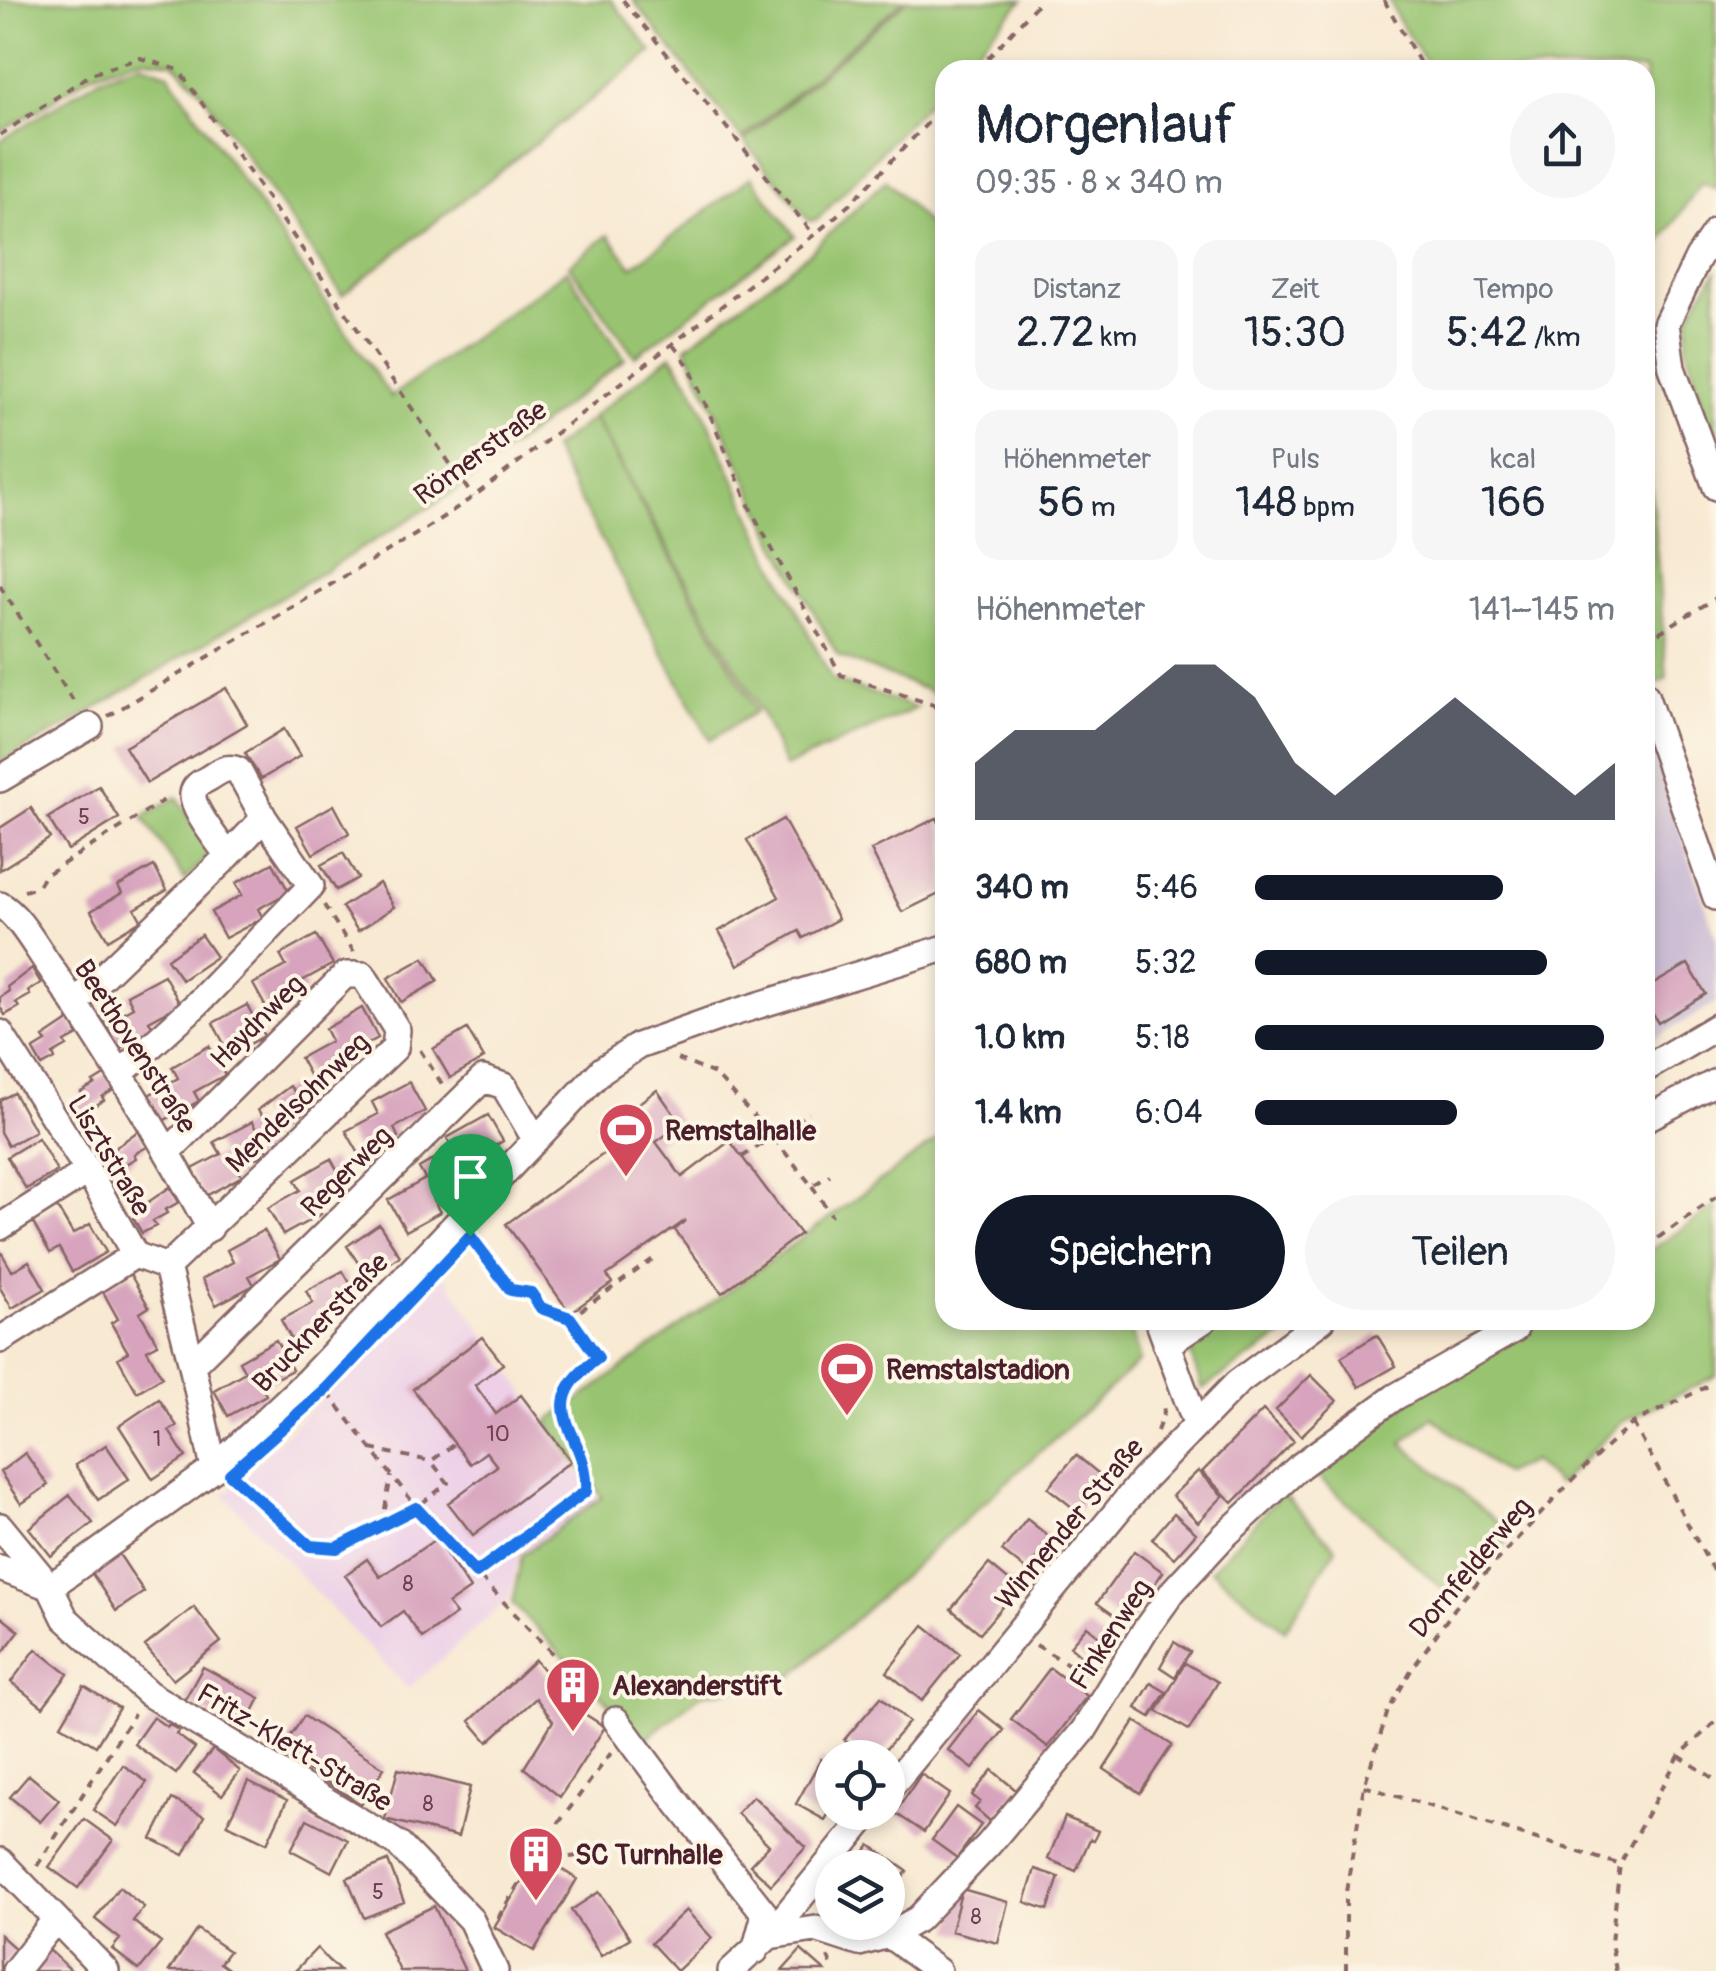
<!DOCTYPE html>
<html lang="de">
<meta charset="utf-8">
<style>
body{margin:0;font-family:Pangolin,sans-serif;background:#f6f6f7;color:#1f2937;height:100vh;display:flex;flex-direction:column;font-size:38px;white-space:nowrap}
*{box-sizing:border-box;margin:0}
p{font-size:32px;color:#747a83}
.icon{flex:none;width:55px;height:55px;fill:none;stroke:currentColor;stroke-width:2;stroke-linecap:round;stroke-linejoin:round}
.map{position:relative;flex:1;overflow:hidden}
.details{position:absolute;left:935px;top:60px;width:720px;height:1270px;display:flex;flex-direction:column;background:#fff;border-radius:30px;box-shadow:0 5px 15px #0003}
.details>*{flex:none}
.tools{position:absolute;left:815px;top:1740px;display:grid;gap:20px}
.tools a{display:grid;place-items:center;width:90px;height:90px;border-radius:50%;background:#fff;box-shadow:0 5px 15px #0003;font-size:50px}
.pin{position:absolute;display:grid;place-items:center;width:85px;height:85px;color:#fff;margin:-102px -42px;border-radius:50% 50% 50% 0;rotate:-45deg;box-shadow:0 0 10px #0007}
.pin .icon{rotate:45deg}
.round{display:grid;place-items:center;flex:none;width:105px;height:105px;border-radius:52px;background:#f6f6f7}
.overview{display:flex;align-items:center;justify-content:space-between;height:170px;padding:0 40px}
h1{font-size:55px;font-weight:600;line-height:75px}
.figures{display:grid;grid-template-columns:repeat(3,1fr);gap:15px;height:170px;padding:10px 40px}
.figures div{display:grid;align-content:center;border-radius:25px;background:#f6f6f7;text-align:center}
.figures b{font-size:42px;font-weight:600}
.figures small{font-size:28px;font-weight:400}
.figures p{font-size:28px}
.chart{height:280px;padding:20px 40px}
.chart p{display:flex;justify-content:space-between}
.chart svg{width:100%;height:180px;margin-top:10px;fill:#111827;opacity:.7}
.button{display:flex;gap:20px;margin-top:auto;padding:20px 40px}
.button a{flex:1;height:115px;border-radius:60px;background:#111827;color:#fff;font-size:40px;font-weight:600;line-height:115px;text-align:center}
.button a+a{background:#f6f6f7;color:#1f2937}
ul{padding:0 40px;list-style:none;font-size:32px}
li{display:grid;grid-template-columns:160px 120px 1fr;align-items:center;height:75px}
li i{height:25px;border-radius:12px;background:#111827}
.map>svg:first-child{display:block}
.built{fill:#edd0e8}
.industrial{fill:#ccbed4}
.green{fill:#98c471;stroke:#71724e;stroke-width:2.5}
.building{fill:#d7a3bd}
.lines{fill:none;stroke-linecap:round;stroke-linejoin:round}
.minor-casing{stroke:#876665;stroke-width:30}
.path{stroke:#876665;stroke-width:4;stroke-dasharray:8 8;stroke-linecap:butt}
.minor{stroke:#fff;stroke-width:25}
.route-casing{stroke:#fff;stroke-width:20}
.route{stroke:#1a73e8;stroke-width:12}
.labels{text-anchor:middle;stroke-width:8;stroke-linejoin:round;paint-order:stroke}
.number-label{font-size:22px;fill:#6d4050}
.street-label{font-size:28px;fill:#4a1f2b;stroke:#fcf5e5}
.poi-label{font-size:28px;font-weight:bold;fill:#4a1f2b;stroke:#fcf5e5;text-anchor:start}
</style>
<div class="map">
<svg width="1716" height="1971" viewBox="0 0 1716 1971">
<rect width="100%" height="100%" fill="#fcf5e5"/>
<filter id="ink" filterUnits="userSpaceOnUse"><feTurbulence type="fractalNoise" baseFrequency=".01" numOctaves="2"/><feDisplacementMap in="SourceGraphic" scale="20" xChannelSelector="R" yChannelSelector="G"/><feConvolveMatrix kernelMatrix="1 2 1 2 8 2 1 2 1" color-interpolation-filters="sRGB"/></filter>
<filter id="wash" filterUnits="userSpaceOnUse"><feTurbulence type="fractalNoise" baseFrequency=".0048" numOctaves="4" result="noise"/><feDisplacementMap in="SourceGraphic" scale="40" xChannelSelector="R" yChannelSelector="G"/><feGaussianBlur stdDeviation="2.25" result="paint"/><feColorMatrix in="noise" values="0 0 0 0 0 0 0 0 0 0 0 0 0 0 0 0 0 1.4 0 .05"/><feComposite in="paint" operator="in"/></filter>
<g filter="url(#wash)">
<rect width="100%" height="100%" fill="#f8e9d2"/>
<path class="built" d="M445 1276 598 1500 519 1554 509 1599 408 1689 224 1495Z"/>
<path class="industrial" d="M1645 726 1716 937V1003L1645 1044Z"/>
<path class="green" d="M0 0H611L652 52 342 295 199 88 173 62 140 58 91 74 43 107 0 132Z
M633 0H904L742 139Z
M907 0H1023L957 70H945V83L817 220 809 221 744 141Z
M1389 0H1716V189L1702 182 1645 265V70H1431L1398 20Z
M140 63 168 73 391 397 567 270 625 359 453 493 67 726 0 762V141L100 78Z
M751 177 795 236 635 356 569 265 608 235 632 267Z
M886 180 945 243V697L838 656 777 545 686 347 808 254Z
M1716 271V445L1686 348 1690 313Z
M671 355 693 388 763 542 832 680 917 708 785 767 761 712 593 416Z
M593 418 756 711 710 740 552 449Z
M1645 420 1667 678 1645 688Z
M177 797 211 853 185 880 143 817Z
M945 1134V1320H1128L1140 1361 788 1680 701 1694 644 1740 512 1603 522 1555 602 1497 548 1422Z
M1716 1206V1376L1620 1423 1558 1485 1532 1461 1504 1474 1432 1417 1402 1443 1513 1535 1454 1599 1309 1468 1401 1401 1543 1320H1645V1254Z
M1180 1320H1307L1202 1389Z
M1282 1493 1336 1548 1285 1630 1211 1570Z"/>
<g id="blocks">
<path class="building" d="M226 688 247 724 147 783 125 747Z
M284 729 300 756 261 779 245 753Z
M99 786 119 818 68 850 48 818Z
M334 805 349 833 313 854 297 826Z
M31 808 50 838 0 870V828Z
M937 818 945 835V891L902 912 871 850Z
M783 819 838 919 803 938 799 931 738 965 719 931 779 897 747 840Z
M343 853 358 878 336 890 321 865Z
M273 863 289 892 258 909 263 918 225 938 211 912 242 895 236 883Z
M154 866 167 890 135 909 141 920 108 940 91 911 122 893 118 886Z
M379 883 394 907 358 931 342 907Z
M201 935 216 957 182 980 167 959Z
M316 935 333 964 302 981 307 990 268 1011 253 984 286 966 280 955Z
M424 958 438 981 401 1002 388 978Z
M1688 964 1706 994 1658 1023 1645 1001V989Z
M32 968 41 983 28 991 30 995 16 1003 19 1007 5 1015 0 1007V997L9 991 7 987Z
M164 975 180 1004 149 1021 154 1030 116 1050 102 1024 133 1007 127 995Z
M247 1005 264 1036 230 1055 213 1023Z
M362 1008 378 1038 347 1055 352 1064 314 1084 300 1058 331 1041 325 1029Z
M70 1020 78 1035 65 1042 67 1046 53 1054 55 1059 42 1066 33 1050 46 1042 43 1038Z
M467 1029 484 1058 450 1078 433 1049Z
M209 1046 225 1075 194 1092 199 1101 161 1122 147 1096 178 1078 172 1067Z
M106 1074 115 1089 102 1097 104 1100 90 1109 92 1113 79 1121 69 1105 83 1097 81 1092 95 1084 93 1082Z
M409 1082 425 1111 394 1128 398 1137 361 1157 346 1131 378 1114 372 1102Z
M290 1086 308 1109 275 1134 258 1110Z
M657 1090 681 1124 656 1142 682 1177 730 1141 800 1234 722 1293 675 1230 686 1220 607 1275 612 1283 570 1313 506 1224 609 1150 597 1133Z
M14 1093 35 1131 8 1146 0 1132V1100Z
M488 1115 503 1141 462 1165 470 1180 433 1200 440 1212 406 1231 388 1200 425 1179 419 1168 453 1148 447 1138Z
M252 1122 268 1151 237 1168 242 1176 204 1197 189 1171 221 1154 214 1142Z
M138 1131 147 1147 134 1154 136 1158 122 1166 124 1170 111 1178 101 1162 115 1154 112 1150Z
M38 1138 57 1171 26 1189 7 1157Z
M331 1159 347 1188 316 1205 321 1214 283 1235 268 1208 300 1190 295 1180Z
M170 1187 179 1202 165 1210 167 1213 153 1221 156 1226 142 1233 133 1218 147 1210 144 1205Z
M57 1207 73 1234 90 1224 106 1252 72 1272 59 1248 50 1253 32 1221Z
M379 1224 400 1256 368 1278 347 1246Z
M264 1230 280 1259 249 1276 254 1285 216 1305 202 1279 233 1262 227 1250Z
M0 1250 12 1271 29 1261 45 1289 12 1308 0 1288Z
M343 1271 359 1299 328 1317 333 1325 295 1346 281 1320 313 1303 306 1291Z
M130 1274 149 1307 140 1313 158 1344 147 1350 162 1377 137 1392 118 1358 128 1352 111 1323 118 1319 102 1290Z
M1377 1335 1396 1366 1359 1387 1341 1357Z
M482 1337 503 1364 475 1385 496 1414 521 1395 571 1461 473 1535 448 1503 497 1466 486 1452 470 1464 413 1389Z
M276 1340 292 1370 261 1386 266 1395 228 1416 214 1390 245 1372 239 1361Z
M1311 1375 1337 1401 1301 1436 1276 1410Z
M159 1399 177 1426 169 1431 186 1457 153 1479 119 1426Z
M1263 1410 1294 1441 1233 1503 1202 1472Z
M106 1445 129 1479 98 1500 75 1465Z
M25 1453 48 1485 21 1504 0 1472Z
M1076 1455 1104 1478 1077 1511 1048 1488Z
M1198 1471 1223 1496 1198 1522 1172 1496Z
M70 1495 93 1523 51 1556 29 1528Z
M1174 1513 1196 1533 1174 1558 1152 1539Z
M1027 1519 1052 1539 1027 1571 1002 1551Z
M436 1539 470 1589 448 1604 456 1614 422 1638 403 1611 381 1627 345 1575 367 1559 380 1577Z
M1134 1551 1163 1572 1126 1624 1097 1603Z
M119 1554 144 1592 116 1611 91 1572Z
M989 1564 1018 1588 980 1633 951 1609Z
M194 1607 221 1642 173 1680 145 1646Z
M0 1616 19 1631 0 1656Z
M924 1625 960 1654 922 1701 887 1672Z
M1087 1626 1113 1647 1095 1668 1070 1646Z
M1174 1642 1190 1652 1175 1677 1160 1667Z
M36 1649 68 1674 43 1707 11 1682Z
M535 1660 577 1709 605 1727 560 1797 524 1768 553 1721 536 1698 488 1742 470 1721Z
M1185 1663 1218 1682 1189 1730 1157 1711Z
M203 1667 260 1698 242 1733 184 1701Z
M1050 1668 1087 1696 1048 1747 1011 1719Z
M1151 1683 1166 1692 1151 1717 1136 1708Z
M84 1686 119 1708 96 1746 61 1725Z
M881 1697 909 1722 878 1758H864L844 1740Z
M979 1710 1004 1730 973 1769 948 1750Z
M304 1716 384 1768 361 1804 280 1752Z
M153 1717 167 1727 169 1724 179 1731 176 1734 195 1748 176 1774 134 1744Z
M1135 1721 1172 1745 1140 1793 1104 1769Z
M213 1749 240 1771 222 1795 194 1773Z
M821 1759 832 1766V1807L825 1820 796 1804Z
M123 1765 147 1782 117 1826 93 1810Z
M398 1769 470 1787 458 1837 385 1819Z
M992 1770 1017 1791 991 1822 975 1808 980 1802 972 1795Z
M921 1774 950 1794 924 1832 895 1813Z
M29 1775 59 1800 40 1822 10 1797Z
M248 1781 287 1800 267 1843 227 1824Z
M753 1796 806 1847 771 1885 750 1865 769 1845 737 1813Z
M172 1799 204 1816 184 1855 152 1839Z
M956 1807 981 1825 957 1858 932 1840Z
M1065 1817 1098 1831 1094 1840 1090 1839 1076 1871 1048 1859Z
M84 1819 113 1840 78 1888 49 1867Z
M307 1819 348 1840 332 1872 291 1850Z
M870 1845 907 1871 888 1898V1868H854Z
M538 1855 577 1879 534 1951 494 1927Z
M388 1861 404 1902 364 1918 347 1878Z
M1035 1869 1059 1877 1048 1910 1025 1902Z
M119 1887 144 1907 133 1921 161 1943 139 1970 112 1949 120 1939 95 1919Z
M962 1889 1008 1902 998 1943 951 1931Z
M599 1892 630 1938 601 1956 571 1910Z
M434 1906 465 1971H400L381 1931Z
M686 1910 712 1938 677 1971 651 1943Z
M197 1929 229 1951 220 1963 231 1971H169Z
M0 1935 17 1950 0 1969Z
M317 1948 328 1960 340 1971H295Z
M48 1949 72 1971H27Z
M801 1950 825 1971H782Z"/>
</g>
</g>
<g filter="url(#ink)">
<use href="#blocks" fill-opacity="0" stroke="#876665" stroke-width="2.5"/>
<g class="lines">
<g class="minor-casing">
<path id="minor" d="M1716 231 1698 258 1666 324 1672 368 1716 487
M1645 695 1716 897
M0 779 90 726
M0 905C18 914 36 947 48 964 107 1049 160 1137 210 1228
M75 1003 228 856 264 818
M0 1033 88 1171 135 1255 167 1267
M1645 1069 1716 1027
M121 1073 197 1004 311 886 264 818 238 770C226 766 220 771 209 778 202 782 194 785 193 794 191 809 219 842 228 856
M1645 1119 1716 1082
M0 1227 88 1171
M167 1267 395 1048 397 1030 363 975H345L168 1152
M167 1267 192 1365 214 1469
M1158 1320 1196 1423
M0 1340 135 1255
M1166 1345 1204 1320
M192 1365 483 1079 504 1086 535 1139
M0 1526 50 1587 65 1618 149 1694 398 1844 471 1920 495 1971
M0 1568 47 1586
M50 1587 214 1469 307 1381 602 1070 638 1046 720 1017 945 948
M616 1720 679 1805 765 1914 755 1951
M888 1790 1142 1481 1237 1383 1322 1320
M0 1861 106 1971
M889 1935 938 1971
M769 1936 816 1929 859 1943 889 1935 918 1919 989 1844 1084 1730 1145 1630 1174 1590 1223 1537 1300 1466 1395 1397 1515 1329
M15 1971 55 1920
M731 1971 769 1936 870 1812"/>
</g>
<path class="path" d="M623 0 814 235
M1384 0 1424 70
M977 70 1041 0
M0 135 91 74 140 58 179 70 473 497
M673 345 689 366 752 512 841 675 934 705 945 727
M0 586 77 707
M1645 641 1716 598
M108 716 425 529 473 497 814 235 850 204 945 105
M24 891 37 887 44 876 169 797
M324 905 354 952
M420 1050 442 1084
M677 1059 715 1074 771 1135 812 1186 830 1175
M742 1157 809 1113
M812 1186 832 1216
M473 1240 511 1290 531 1293 541 1307 570 1318 656 1257
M1645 1247 1716 1197
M328 1393 428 1522 601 1705
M1633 1423 1716 1576
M1157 1431 1164 1412 1163 1406
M371 1449 430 1461
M235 1479 310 1546 337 1549 417 1507 448 1483 431 1461 453 1445
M382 1525 391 1476
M476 1573 586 1491C590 1432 527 1411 598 1358L570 1318
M1036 1645 1088 1676
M1679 1756 1716 1780
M1364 1786 1618 1864
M540 1848 563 1858 599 1853
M37 1866 134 1714
M498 1918 540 1848 611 1753
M828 1957 834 1971
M1346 1971V1892L1364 1786 1388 1711 1410 1672 1455 1608 1497 1560 1586 1466 1633 1423 1716 1382
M1616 1971 1611 1942 1620 1864 1679 1756 1716 1721"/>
<use href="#minor" class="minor"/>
</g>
</g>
<g class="lines" filter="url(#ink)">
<g class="route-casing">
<path id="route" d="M470 1236 511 1290 531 1293 541 1308 570 1318 598 1358C527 1410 590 1432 586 1491L476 1573 416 1508 337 1548 310 1546 230 1474 326 1389Z"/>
</g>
<use href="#route" class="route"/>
</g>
<defs>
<g id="stadium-pin" transform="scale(2.875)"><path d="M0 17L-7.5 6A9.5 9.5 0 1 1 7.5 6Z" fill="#d1495b" stroke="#fcf5e5"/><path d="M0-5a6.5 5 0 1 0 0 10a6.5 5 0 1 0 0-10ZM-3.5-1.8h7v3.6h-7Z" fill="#fff"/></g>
<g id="building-pin" transform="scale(2.875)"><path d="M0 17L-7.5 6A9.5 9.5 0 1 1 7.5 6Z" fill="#d1495b" stroke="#fcf5e5"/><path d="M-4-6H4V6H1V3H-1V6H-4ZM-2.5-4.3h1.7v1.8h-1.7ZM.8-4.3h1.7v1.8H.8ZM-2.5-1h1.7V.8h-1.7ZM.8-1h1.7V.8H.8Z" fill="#fff"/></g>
</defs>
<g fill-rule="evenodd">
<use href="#stadium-pin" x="626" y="1130"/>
<use href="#stadium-pin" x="847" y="1369"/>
<use href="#building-pin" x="573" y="1685"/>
<use href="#building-pin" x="536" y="1854"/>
</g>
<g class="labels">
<g class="number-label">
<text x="84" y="824">5</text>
<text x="498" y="1441">10</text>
<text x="157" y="1446">1</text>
<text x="408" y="1591">8</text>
<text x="428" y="1811">8</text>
<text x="378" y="1899">5</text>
<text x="976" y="1924">8</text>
</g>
<g class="street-label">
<text transform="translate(480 452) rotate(-36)" y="10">Römerstraße</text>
<text transform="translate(257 1021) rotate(-45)" y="10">Haydnweg</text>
<text transform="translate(136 1046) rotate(57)" y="10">Beethovenstraße</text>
<text transform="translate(297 1102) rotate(-44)" y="10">Mendelsohnweg</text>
<text transform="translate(110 1155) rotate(59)" y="10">Lisztstraße</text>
<text transform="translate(346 1171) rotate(-45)" y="10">Regerweg</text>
<text transform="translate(320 1322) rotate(-46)" y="10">Brucknerstraße</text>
<text transform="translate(1069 1523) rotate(-50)" y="10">Winnender Straße</text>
<text transform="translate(1470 1567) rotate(-50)" y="10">Dornfelderweg</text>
<text transform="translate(1110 1634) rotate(-57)" y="10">Finkenweg</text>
<text transform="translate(295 1747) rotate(31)" y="10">Fritz-Klett-Straße</text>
</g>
<g class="poi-label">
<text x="665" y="1140">Remstalhalle</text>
<text x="886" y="1379">Remstalstadion</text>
<text x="612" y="1695">Alexanderstift</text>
<text x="575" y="1864">SC Turnhalle</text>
</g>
</g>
</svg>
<div class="tools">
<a><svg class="icon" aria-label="locate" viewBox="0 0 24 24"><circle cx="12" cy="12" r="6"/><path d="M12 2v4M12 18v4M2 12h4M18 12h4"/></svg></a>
<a><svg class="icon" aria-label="layers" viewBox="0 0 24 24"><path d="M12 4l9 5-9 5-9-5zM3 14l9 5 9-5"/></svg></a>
</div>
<div class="pin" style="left:470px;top:1236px;background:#1e9e55"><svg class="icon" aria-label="arrive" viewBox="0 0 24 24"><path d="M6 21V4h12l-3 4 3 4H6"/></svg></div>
<section class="details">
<div class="overview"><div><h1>Morgenlauf</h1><p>09:35 · 8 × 340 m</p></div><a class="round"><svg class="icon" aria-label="share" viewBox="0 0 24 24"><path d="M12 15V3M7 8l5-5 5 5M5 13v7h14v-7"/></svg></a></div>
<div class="figures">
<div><p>Distanz</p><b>2.72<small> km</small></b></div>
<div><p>Zeit</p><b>15:30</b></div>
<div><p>Tempo</p><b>5:42<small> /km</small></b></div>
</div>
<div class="figures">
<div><p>Höhenmeter</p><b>56<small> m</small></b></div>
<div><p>Puls</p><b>148<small> bpm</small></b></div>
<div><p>kcal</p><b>166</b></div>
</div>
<div class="chart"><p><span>Höhenmeter</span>141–145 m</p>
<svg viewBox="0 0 160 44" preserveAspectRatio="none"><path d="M0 44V30L10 22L20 22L30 22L40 14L50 6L60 6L70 14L80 30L90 38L100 30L110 22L120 14L130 22L140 30L150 38L160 30V44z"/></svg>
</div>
<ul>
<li><b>340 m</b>5:46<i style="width:69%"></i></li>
<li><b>680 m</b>5:32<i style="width:81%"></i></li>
<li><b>1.0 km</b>5:18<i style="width:97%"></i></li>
<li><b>1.4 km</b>6:04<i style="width:56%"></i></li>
</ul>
<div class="button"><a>Speichern</a><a>Teilen</a></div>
</section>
</div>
